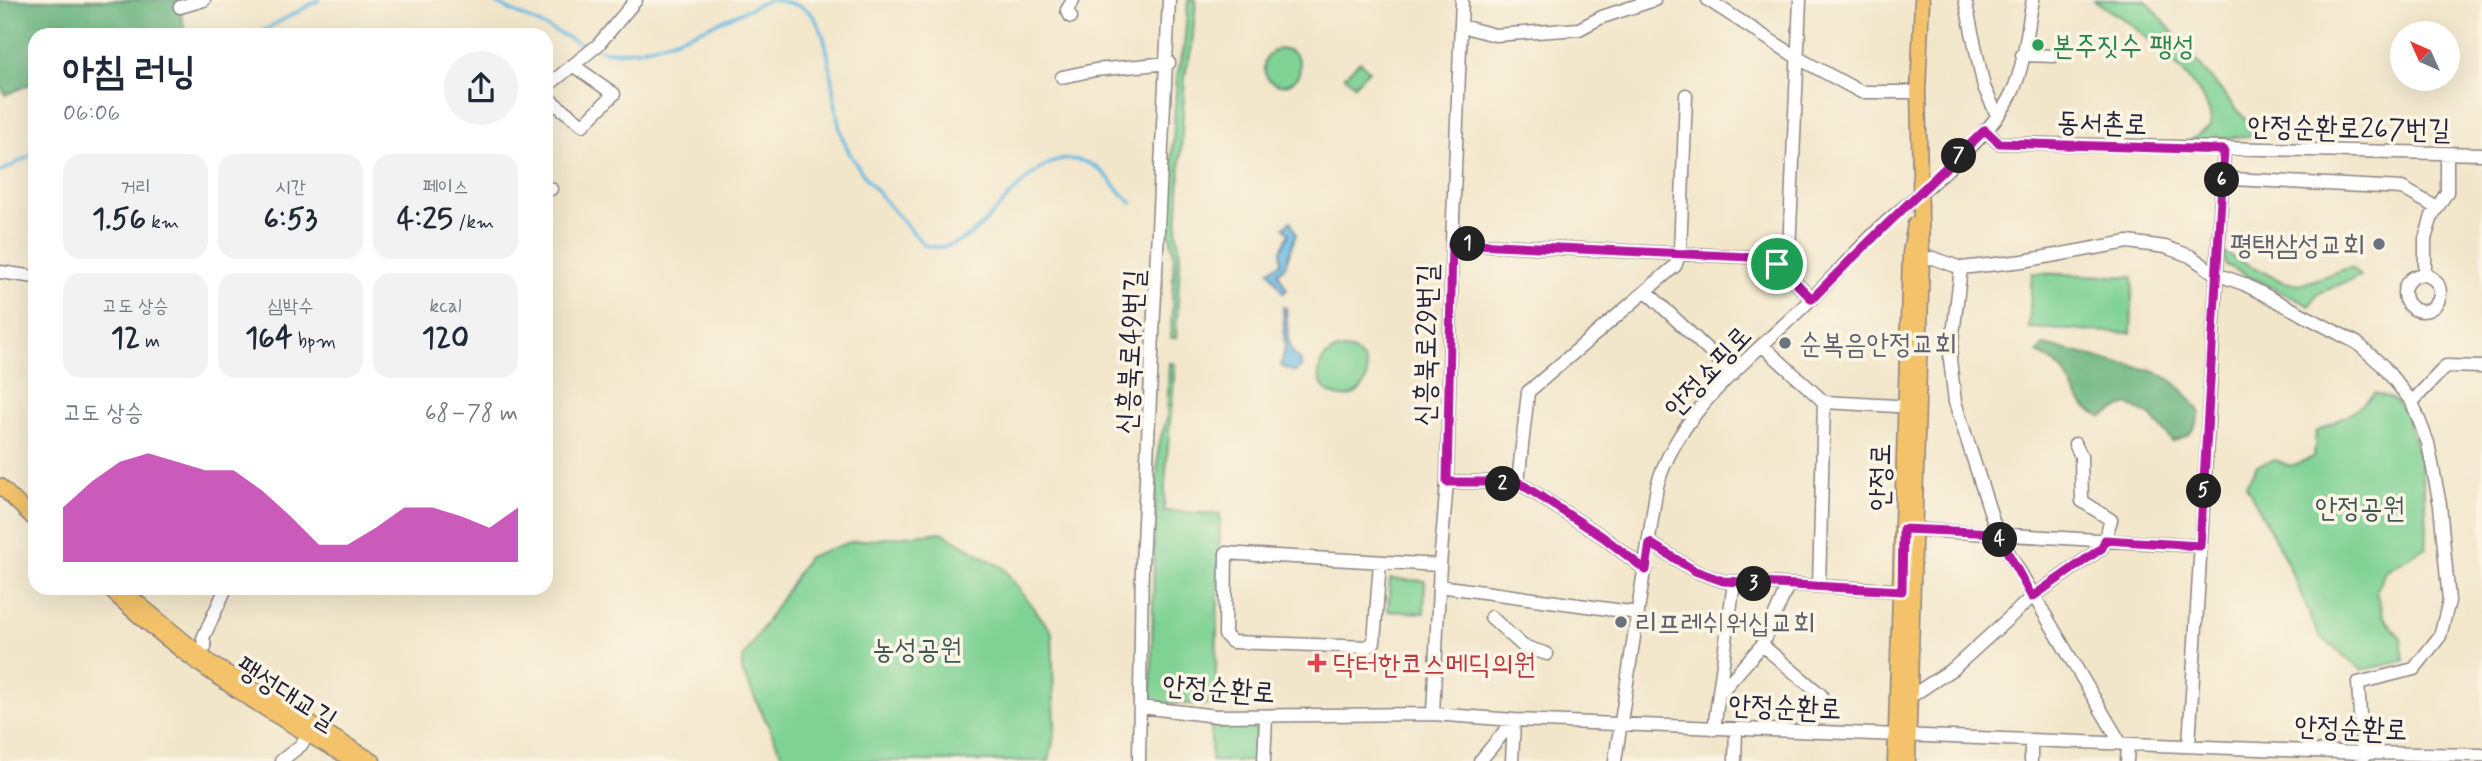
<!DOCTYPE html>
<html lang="ko">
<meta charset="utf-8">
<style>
body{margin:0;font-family:Mynerve,"Poor Story",sans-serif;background:#f2f2f3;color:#1f2937;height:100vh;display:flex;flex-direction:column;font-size:26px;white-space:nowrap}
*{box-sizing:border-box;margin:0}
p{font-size:23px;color:#747a83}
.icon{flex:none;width:38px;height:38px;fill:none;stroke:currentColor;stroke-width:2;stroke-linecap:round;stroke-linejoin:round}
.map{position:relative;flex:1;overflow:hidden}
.sheet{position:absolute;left:28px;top:28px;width:525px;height:567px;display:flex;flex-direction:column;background:#fff;border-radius:21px;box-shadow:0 7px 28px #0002}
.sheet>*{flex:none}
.needle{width:46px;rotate:315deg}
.fabs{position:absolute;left:2390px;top:21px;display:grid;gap:14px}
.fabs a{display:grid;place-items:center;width:70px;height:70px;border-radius:50%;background:#fff;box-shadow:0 7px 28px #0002;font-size:35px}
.pin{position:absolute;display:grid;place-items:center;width:60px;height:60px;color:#fff;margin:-30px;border:4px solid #fff;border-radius:50%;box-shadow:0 2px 7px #0007}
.km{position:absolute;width:35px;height:35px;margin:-18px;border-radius:50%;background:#222;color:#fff;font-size:19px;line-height:35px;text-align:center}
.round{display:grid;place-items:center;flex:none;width:74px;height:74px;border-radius:37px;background:#f2f2f3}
.summary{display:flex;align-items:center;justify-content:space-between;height:119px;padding:0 35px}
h1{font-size:38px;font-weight:700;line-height:52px}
.figures{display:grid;grid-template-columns:repeat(3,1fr);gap:10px;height:119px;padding:7px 35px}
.figures div{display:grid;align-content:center;border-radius:18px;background:#f2f2f3;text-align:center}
.figures b{font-size:30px;font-weight:700}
.figures small{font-size:19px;font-weight:400}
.figures p{font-size:19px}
.chart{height:196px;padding:14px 35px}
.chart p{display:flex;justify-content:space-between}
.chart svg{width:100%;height:126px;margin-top:7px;fill:#b5179e;opacity:.7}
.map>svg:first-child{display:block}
.green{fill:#7fd294;stroke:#507a68;stroke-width:2}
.forest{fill:#67b47e;stroke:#446b5c;stroke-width:2}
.water{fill:#67bae3;stroke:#446e8f;stroke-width:2}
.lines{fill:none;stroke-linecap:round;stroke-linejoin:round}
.stream{stroke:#67bae3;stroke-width:3.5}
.minor-casing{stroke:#8a8482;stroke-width:15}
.major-casing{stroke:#8a8482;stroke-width:17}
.minor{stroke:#fff;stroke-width:12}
.major{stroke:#f3c26a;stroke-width:14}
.route-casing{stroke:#fff;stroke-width:14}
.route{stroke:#b5179e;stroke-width:9}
.leisure-dot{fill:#2e9e5b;stroke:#fcf5e5;stroke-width:2.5}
.worship-dot{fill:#6b7280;stroke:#fcf5e5;stroke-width:2.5}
.health-dot{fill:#e0444e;stroke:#fcf5e5;stroke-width:2.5}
.labels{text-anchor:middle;stroke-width:7;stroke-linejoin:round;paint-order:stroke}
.leisure-label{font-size:28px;fill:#27864d;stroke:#fcf5e5;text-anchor:start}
.street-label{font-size:28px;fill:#22223b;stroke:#fcf5e5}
.worship-label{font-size:28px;fill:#5b616d;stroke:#fcf5e5;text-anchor:start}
.park-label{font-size:28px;fill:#3e5756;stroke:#fcf5e5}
.health-label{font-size:28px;fill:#be3a42;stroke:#fcf5e5;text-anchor:start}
</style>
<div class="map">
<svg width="2482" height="761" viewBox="0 0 2482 761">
<rect width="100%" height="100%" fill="#fcf5e5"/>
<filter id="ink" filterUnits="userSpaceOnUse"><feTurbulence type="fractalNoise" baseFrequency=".0143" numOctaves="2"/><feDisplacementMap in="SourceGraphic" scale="14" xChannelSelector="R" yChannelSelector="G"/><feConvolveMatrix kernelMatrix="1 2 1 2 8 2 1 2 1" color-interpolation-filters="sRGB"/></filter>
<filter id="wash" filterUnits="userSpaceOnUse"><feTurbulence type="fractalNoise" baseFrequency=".00686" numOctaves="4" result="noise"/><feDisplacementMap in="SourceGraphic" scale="28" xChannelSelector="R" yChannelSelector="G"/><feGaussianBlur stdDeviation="1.57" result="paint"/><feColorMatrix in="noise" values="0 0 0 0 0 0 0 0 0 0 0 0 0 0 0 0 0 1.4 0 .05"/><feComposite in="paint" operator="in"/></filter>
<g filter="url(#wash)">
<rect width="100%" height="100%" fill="#f2e6ca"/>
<path class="green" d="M1188 0H1196L1192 47 1185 74 1177 232 1180 255 1176 338H1171L1174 256 1168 223 1177 76 1184 48Z
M2093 0H2146L2258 135 2190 141 2211 126C2214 94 2158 47 2134 27 2122 16 2106 10 2093 0Z
M1264 67a18 18 0 1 1 36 0a18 18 0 1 1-36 0Z
M1360 61 1369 70 1354 85 1345 76Z
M2223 252 2283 282 2303 284 2351 267 2360 276 2317 294 2310 306 2226 265Z
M2032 273 2133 277 2131 333 2029 328Z
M1319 373a24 24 0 1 1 48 0a24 24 0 1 1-48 0Z
M1169 363 1175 364C1172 413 1165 461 1164 511L1220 514 1215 705 1159 703 1151 697 1155 510 1159 443 1167 419Z
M2375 393C2381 395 2390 397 2395 401 2419 420 2430 518 2426 547L2385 571 2376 592 2384 617 2401 638 2404 661 2362 670 2319 636 2289 566 2246 485 2257 465 2276 460 2290 466 2314 457 2316 432 2357 409Z
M942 532 1003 568 1052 632 1055 731 1049 761H785L742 671V660L808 557 850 542Z
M1390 579 1425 581 1424 613 1388 611Z
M1211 726 1256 727V761H1211Z"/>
<path class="forest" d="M0 0H178L186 35H35V82L5 95 0 84Z
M2043 345C2067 349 2090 356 2113 362 2157 371 2173 372 2200 413 2195 430 2190 438 2172 441L2151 416 2127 404 2102 417C2062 400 2082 372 2037 353Z"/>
<path class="water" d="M1291 221 1296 234 1285 266 1278 273 1287 290 1283 293 1269 270 1281 263V250L1289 234 1284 227Z
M1283 307 1286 308 1288 339 1293 353 1301 361V368L1294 372 1281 366 1285 347Z"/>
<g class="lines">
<path class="stream" d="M489 0 588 47
M773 0C784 2 799 4 808 11 835 33 830 107 843 139 857 176 899 215 924 245 989 265 1020 136 1088 163 1106 170 1117 191 1132 203
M255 35 319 0
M599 50C648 60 723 19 769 0
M0 172 35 153"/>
</g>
</g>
<g filter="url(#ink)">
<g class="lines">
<g class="minor-casing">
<path id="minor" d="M1708 0 1798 58 1861 92H1918
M1965 0 1984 87 1997 115
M180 7 204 0
M1071 17 1067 10 1073 0
M1461 26 1495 35 1579 29 1602 17 1654 0
M2022 55 2054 56
M1062 77 1095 70 1169 63
M546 87 598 45 636 0
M546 97 583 125 614 94 574 66
M1985 130 1999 143 2482 154
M2233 179 2402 188 2437 208
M546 186 551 189
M1452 243 1771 258 1812 299
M1922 259 1933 258 1961 268 1950 359 1955 402 1997 533 2121 744
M1777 264 1789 252 1800 0
M1961 268 2023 261 2128 242 2165 247 2190 256 2216 274 2244 284 2357 343 2383 366 2412 402 2428 443 2440 505 2449 601 2440 636 2414 669 2358 683 2363 761
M0 272 35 277
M2425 274V239L2432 216 2447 192V153
M2404 293a18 18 0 1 1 36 0a18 18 0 1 1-36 0Z
M1646 291 1733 374
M1763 346 1824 402 1819 585
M1824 402 1914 407
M2412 402 2446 366 2482 367
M1447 482H1518
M1518 482 1528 392 1675 266 1680 253 1686 95
M1518 482 1603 537 1646 570
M1906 529 2200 546
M1650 543 1695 571 1723 581 1909 591
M1380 562 1374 642 1367 647 1232 642 1225 635 1226 553 1241 554 1440 565
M1439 586 1638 613
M1491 617 1523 646 1547 654
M1762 645 1821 695
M195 662 205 647 203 638 226 588
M1719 694 1762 645 1788 585
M1901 697H1910L1954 668 2032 597 2102 548 2111 520 2082 501 2081 456 2075 444
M1141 707 1216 716 1433 714 1514 720 2363 753 2482 755
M1433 714 1440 565 1447 482 1452 243 1462 0
M1714 729 1734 582
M2189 745 2224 150
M281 761 301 745 312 729
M1139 761 1142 564 1169 0
M1264 761 1266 717
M1480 761 1514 720
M1512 761 1514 720
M1615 761 1657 486C1679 408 1754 356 1809 301 1837 274 1862 243 1891 218 1929 185 1981 145 2007 102 2025 73 2026 33 2033 0
M1735 761 1736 729
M2031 761V741
M2127 761 2128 745"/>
</g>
<g class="major-casing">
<path id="major" d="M0 486 35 520
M108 588C182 658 265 713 355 761
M120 588 212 664 373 761
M1895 761 1910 253 1915 224
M1908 761 1922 259 1918 92 1922 0"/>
</g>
<use href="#minor" class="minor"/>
<use href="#major" class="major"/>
</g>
</g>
<g class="lines" filter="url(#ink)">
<g class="route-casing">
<path id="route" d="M1985 130 1999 143 2224 150 2200 546 2105 540 2102 548 2032 597 1997 533 1903 529 1902 591 1723 581 1695 571 1650 543 1646 570 1603 537 1518 482H1447L1452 243 1771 258 1812 299C1868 241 1927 186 1985 130Z"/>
</g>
<use href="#route" class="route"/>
</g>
<circle class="leisure-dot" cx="2038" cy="45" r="7"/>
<g class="worship-dot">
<circle cx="2379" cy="244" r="7"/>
<circle cx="1785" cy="343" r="7"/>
<circle cx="1621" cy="622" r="7"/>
</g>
<path class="health-dot" d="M1313.5 652.5h7v7h7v7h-7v7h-7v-7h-7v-7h7z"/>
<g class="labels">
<g class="leisure-label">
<text x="2052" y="55">본주짓수 팽성</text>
</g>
<g class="street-label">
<text transform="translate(2102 122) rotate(2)" y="10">동서촌로</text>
<text transform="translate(2349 127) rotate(1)" y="10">안정순환로267번길</text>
<text transform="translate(1425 345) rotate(-89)" y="10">신흥북로29번길</text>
<text transform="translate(1129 352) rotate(-87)" y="10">신흥북로49번길</text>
<text transform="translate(1707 371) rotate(-47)" y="10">안정쇼핑로</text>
<text transform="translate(1879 477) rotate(-89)" y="10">안정로</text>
<text transform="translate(1219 688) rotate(4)" y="10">안정순환로</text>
<text transform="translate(287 692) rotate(32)" y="10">팽성대교길</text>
<text transform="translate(1785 706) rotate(2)" y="10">안정순환로</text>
<text transform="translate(2351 727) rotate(2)" y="10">안정순환로</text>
</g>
<g class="worship-label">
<text x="2365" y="254" text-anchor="end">평택삼성교회</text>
<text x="1799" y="353">순복음안정교회</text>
<text x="1635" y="632">리프레쉬워십교회</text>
</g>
<g class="park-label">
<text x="2360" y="517">안정공원</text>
<text x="917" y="658">농성공원</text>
</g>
<g class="health-label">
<text x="1333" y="673">닥터한코스메딕의원</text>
</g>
</g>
</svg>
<div class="fabs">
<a><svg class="needle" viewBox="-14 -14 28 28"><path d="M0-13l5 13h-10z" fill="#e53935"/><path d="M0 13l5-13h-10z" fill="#747a83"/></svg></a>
</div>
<div class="pin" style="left:1777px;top:264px;background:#1e9e55"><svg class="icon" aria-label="arrive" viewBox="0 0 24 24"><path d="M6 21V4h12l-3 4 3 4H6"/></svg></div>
<b class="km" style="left:1468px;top:244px">1</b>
<b class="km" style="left:1503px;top:484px">2</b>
<b class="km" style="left:1754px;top:584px">3</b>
<b class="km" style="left:2000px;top:540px">4</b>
<b class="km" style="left:2204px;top:491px">5</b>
<b class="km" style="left:2222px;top:180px">6</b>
<b class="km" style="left:1959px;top:156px">7</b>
<section class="sheet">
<div class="summary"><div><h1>아침 러닝</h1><p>06:06</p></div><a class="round"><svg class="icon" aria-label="share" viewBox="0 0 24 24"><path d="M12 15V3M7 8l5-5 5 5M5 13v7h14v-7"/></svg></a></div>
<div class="figures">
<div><p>거리</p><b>1.56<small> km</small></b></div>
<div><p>시간</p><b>6:53</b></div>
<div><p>페이스</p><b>4:25<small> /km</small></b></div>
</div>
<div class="figures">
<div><p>고도 상승</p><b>12<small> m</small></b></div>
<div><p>심박수</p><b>164<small> bpm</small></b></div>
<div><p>kcal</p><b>120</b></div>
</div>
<div class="chart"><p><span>고도 상승</span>68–78 m</p>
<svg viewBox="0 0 160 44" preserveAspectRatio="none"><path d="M0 44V25L10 16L20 9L30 6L40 9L50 12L60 12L70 19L80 28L90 38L100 38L110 32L120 25L130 25L140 28L150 32L160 25V44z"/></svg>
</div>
</section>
</div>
